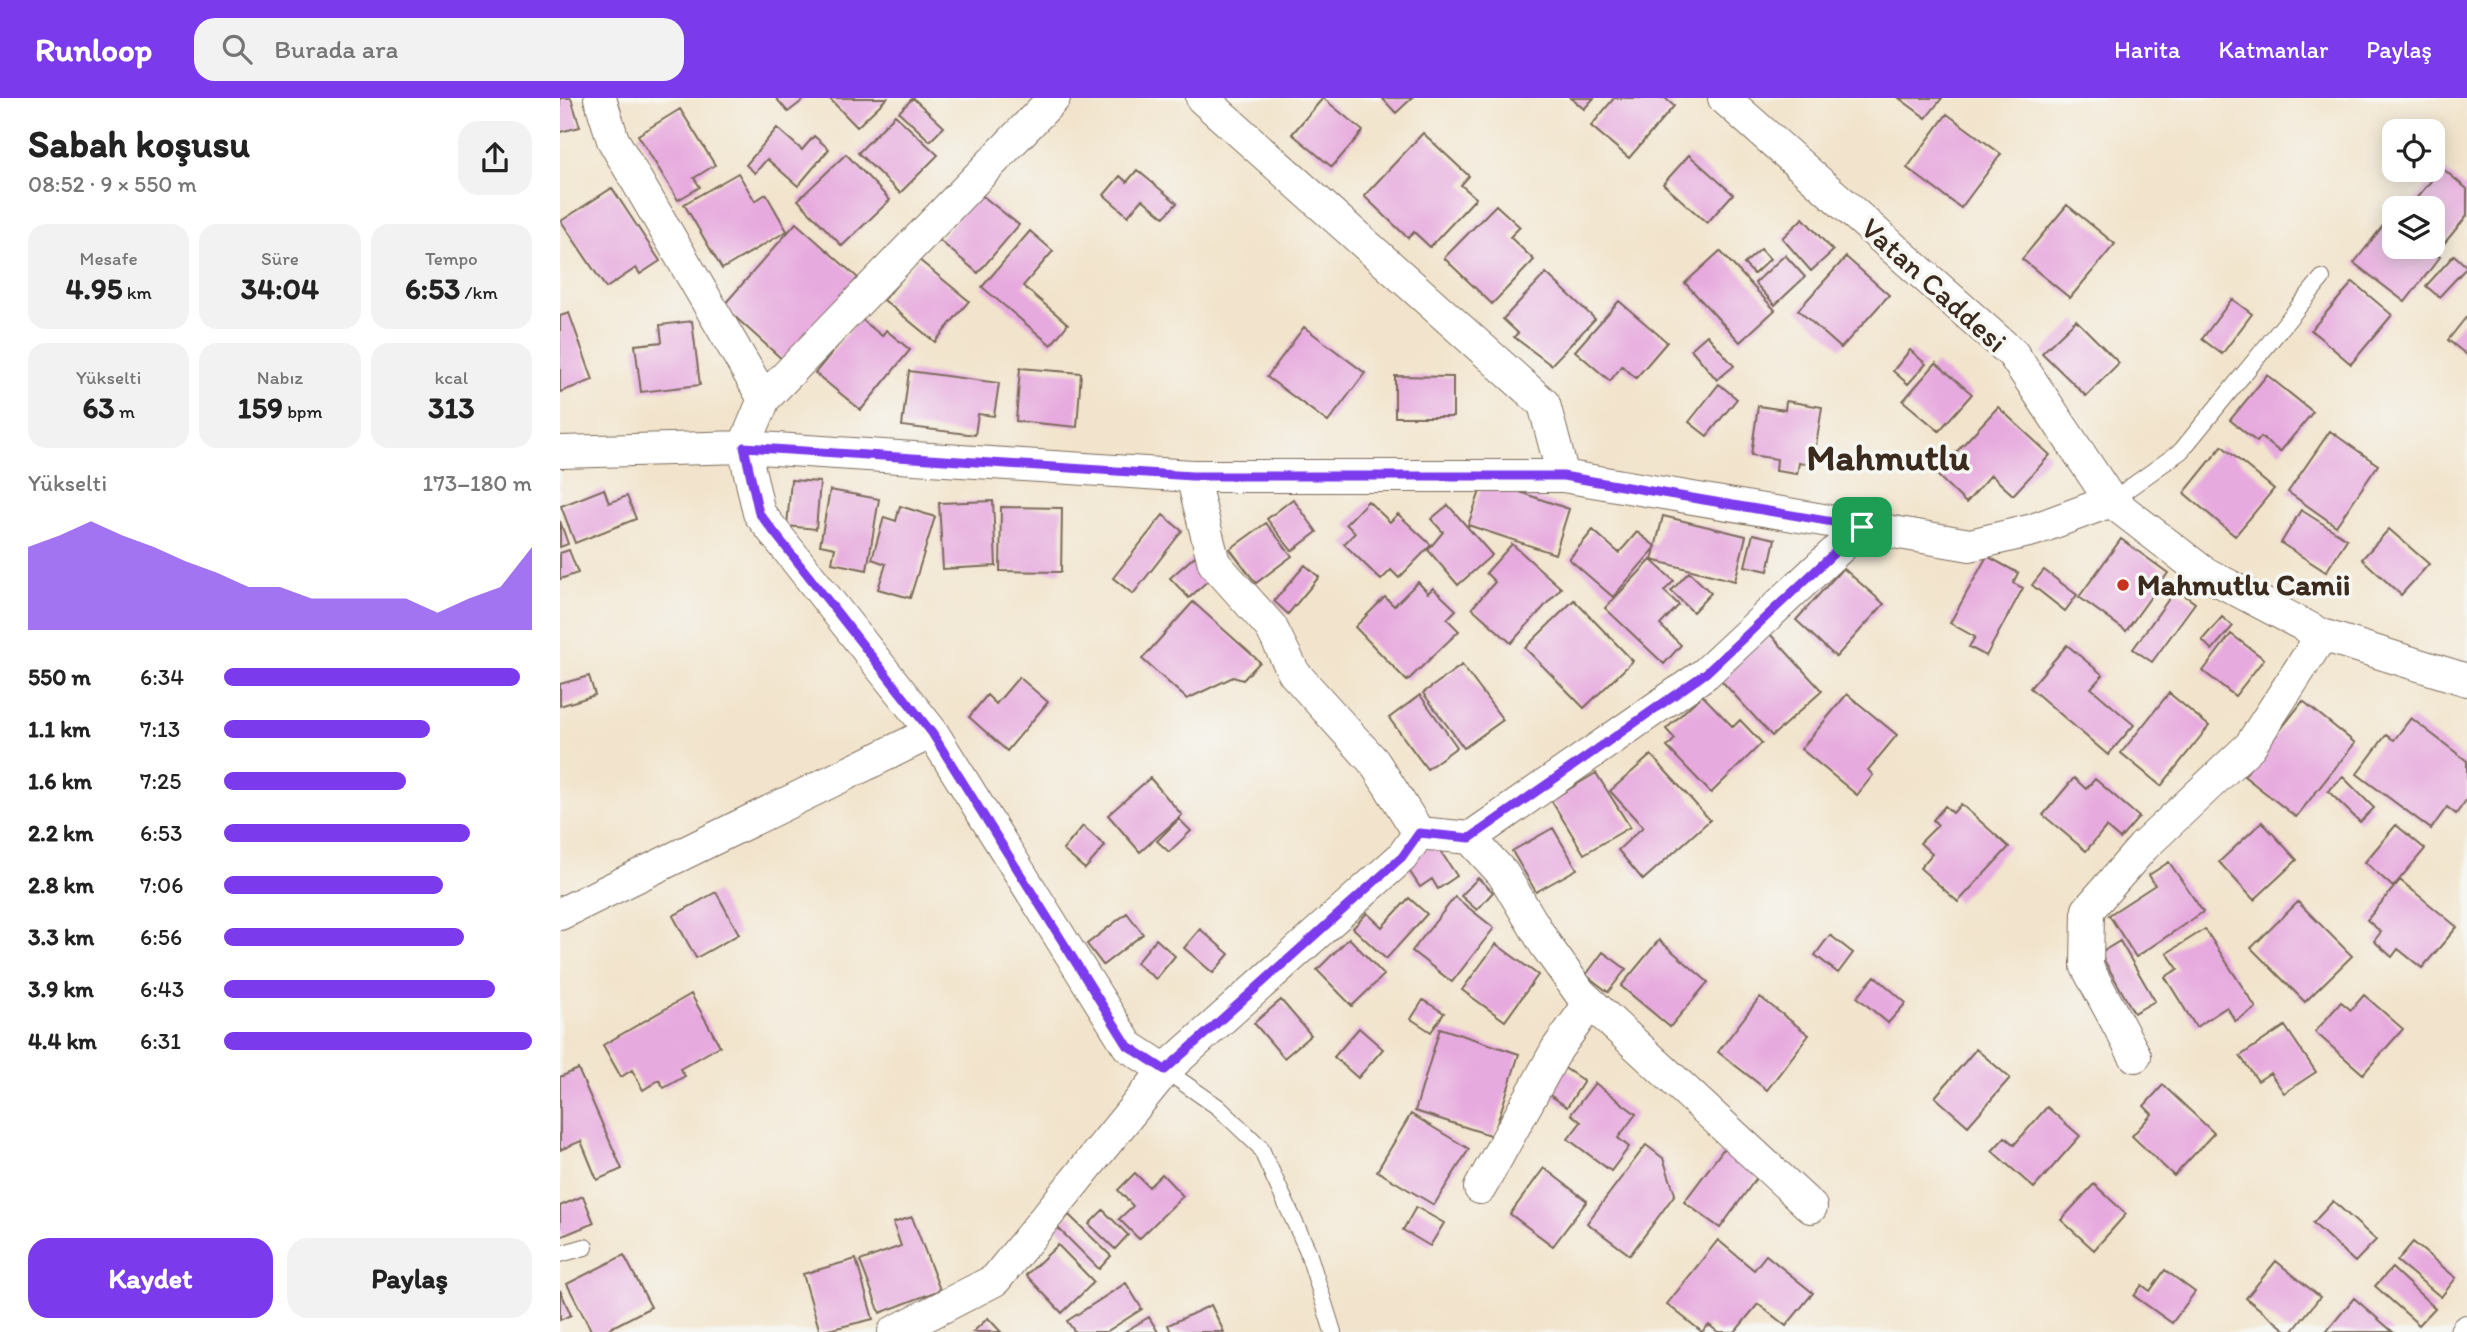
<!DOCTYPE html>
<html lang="tr">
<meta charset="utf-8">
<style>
body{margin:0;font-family:Itim,sans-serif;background:#f2f2f2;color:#222;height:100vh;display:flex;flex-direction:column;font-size:26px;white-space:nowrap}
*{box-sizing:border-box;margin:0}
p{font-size:23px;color:#767676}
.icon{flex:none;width:38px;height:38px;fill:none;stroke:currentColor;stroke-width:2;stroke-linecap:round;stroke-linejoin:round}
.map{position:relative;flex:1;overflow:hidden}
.panel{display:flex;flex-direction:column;background:#fff;width:560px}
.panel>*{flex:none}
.buttons{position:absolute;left:1822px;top:21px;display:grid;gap:14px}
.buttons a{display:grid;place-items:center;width:63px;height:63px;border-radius:14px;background:#fff;box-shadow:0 4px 18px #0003;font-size:35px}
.pin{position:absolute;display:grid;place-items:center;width:60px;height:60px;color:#fff;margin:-30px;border-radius:14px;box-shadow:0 4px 10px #0006}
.round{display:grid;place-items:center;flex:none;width:74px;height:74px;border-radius:21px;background:#f2f2f2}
.summary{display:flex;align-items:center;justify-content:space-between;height:119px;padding:0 28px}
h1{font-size:38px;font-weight:700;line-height:52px}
.stats{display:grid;grid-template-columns:repeat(3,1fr);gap:10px;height:119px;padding:7px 28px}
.stats div{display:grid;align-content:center;border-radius:18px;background:#f2f2f2;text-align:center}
.stats b{font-size:30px;font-weight:700}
.stats small{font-size:19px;font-weight:400}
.stats p{font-size:19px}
.chart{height:196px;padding:14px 28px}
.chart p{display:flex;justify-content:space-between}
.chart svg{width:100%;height:126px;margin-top:7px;fill:#7c3aed;opacity:.7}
.action{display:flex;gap:14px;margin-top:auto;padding:14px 28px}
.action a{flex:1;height:80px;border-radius:21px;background:#7c3aed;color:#fff;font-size:28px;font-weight:700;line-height:80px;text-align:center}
.action a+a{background:#f2f2f2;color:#222}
ul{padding:0 28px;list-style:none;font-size:23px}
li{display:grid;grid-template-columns:112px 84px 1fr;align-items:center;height:52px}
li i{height:18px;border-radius:9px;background:#7c3aed}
header{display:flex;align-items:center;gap:42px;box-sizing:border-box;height:98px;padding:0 35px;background:#7c3aed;color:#fff}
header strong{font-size:33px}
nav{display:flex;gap:38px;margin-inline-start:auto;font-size:24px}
.search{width:490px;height:63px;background:#f2f2f2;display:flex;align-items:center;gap:18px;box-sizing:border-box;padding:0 24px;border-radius:21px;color:#767676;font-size:26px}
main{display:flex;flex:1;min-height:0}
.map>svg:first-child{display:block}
.building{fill:#e7aade}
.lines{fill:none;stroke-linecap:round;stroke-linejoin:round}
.service-casing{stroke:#7b6b5b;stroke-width:18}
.minor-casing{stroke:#7b6b5b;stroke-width:34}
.service{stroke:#fff;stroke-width:16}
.minor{stroke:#fff;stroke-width:32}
.route-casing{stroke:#fff;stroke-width:14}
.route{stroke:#7c3aed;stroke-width:9}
.poi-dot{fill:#c8321e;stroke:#f6f6f2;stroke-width:2.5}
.labels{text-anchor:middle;stroke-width:7;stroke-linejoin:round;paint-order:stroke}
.street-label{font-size:30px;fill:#3b2a1e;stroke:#f6f6f2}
.poi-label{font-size:30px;font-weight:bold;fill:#3b2a1e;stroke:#f6f6f2;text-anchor:start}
.district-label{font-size:37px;font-weight:bold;fill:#3b2a1e;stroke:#f6f6f2}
</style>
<header>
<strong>Runloop</strong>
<div class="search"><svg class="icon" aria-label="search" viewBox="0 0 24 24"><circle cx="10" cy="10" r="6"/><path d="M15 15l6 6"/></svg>Burada ara</div>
<nav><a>Harita</a><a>Katmanlar</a><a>Paylaş</a></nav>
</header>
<main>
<section class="panel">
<div class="summary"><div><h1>Sabah koşusu</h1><p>08:52 · 9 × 550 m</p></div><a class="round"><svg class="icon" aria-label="share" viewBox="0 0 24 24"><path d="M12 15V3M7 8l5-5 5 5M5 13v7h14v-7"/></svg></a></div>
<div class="stats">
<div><p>Mesafe</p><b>4.95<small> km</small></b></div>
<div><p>Süre</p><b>34:04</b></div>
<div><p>Tempo</p><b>6:53<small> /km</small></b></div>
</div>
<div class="stats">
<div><p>Yükselti</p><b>63<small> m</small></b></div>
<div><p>Nabız</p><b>159<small> bpm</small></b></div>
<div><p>kcal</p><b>313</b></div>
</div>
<div class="chart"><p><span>Yükselti</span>173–180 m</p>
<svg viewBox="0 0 160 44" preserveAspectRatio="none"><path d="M0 44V15L10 11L20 6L30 11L40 15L50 20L60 24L70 29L80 29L90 33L100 33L110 33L120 33L130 38L140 33L150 29L160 15V44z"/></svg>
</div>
<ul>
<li><b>550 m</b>6:34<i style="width:96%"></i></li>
<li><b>1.1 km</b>7:13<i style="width:67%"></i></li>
<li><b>1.6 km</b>7:25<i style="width:59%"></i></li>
<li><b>2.2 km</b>6:53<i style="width:80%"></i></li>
<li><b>2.8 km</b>7:06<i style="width:71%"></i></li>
<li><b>3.3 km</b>6:56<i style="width:78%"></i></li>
<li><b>3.9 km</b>6:43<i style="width:88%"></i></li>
<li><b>4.4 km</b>6:31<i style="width:100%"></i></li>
</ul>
<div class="action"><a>Kaydet</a><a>Paylaş</a></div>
</section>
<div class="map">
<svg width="1907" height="1234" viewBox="0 0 1907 1234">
<rect width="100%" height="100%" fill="#f6f6f2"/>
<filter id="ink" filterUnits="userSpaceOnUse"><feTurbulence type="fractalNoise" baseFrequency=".0143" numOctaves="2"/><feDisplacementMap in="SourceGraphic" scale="14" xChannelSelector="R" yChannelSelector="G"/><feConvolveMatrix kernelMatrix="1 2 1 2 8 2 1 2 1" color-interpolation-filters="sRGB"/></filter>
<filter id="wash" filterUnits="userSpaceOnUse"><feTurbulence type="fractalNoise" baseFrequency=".00686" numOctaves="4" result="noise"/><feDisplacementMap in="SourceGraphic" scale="28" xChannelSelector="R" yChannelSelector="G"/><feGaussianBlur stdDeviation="1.57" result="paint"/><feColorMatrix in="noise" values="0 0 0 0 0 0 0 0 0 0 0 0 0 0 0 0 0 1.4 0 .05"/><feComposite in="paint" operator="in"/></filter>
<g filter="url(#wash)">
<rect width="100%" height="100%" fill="#f2e4cc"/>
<g id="blocks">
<path class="building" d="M0 0H11L20 29 0 34Z
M216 0H246L228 14Z
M269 0H327L297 29Z
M353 0 384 29 370 43 339 14Z
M763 0 803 33 772 69 732 36Z
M822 0H852L836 15Z
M1011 0H1034L1024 11Z
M1054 0H1105L1114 8 1069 60 1031 28Z
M1339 0H1382L1366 20Z
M120 11 155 67 134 80 140 89 118 102 78 37Z
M1387 16 1441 56 1401 110 1347 70Z
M335 17 378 57 340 95 298 55Z
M217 30 242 52 254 38 269 51 238 88 207 61 195 75 186 67Z
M863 35 909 78 901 87 916 100 870 149 854 134 848 140 804 98Z
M286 56 330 102 282 148 238 102Z
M1129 57 1173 96 1147 125 1103 86Z
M1882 70 1907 91V118L1882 148 1872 140V110H1848Z
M577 72 617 105 604 119 582 101 568 118 544 97 560 78 567 84Z
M178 75 195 103 206 96 227 133 162 171 124 106Z
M52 90 100 163 80 176 76 170 46 190 1 123Z
M419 95 459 127 418 175 379 142Z
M936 107 960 129 950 139 974 162 932 206 884 160Z
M1507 107 1555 146 1510 200 1462 161Z
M1243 120 1273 153 1251 173 1222 140Z
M1829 120 1834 124V149H1866L1880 159 1845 204 1794 165Z
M236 125 298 180 224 263 163 208Z
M470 133 493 153 463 188 508 226 491 247 422 189Z
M1201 151 1210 161 1194 176 1184 166Z
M1160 153 1215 212 1180 244 1125 185Z
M1225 157 1245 179 1215 207 1195 185Z
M1894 157 1907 169 1879 199 1866 188Z
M1286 159 1329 197 1281 250 1238 212Z
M358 161 409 203 375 244 324 202Z
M986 175 1035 221 991 267 954 239 958 235 943 221Z
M1793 184 1832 217 1791 266 1751 232Z
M1672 201 1692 216 1662 256 1642 241Z
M1059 203 1107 244 1076 280 1062 268 1050 283 1015 253Z
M9 215 33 282 0 294V218Z
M1907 218V257L1888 242Z
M300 220 322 238 326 232 350 252 301 312 255 275Z
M1516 222 1559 265 1526 298 1482 255Z
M132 223 140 287 81 294 75 247 102 244 100 227Z
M744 229 805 275 768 324 707 279Z
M1147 237 1174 268 1157 282 1131 251Z
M1350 252 1366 266 1348 286 1333 273Z
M1376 265 1412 296 1379 333 1343 303Z
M460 270 521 275 517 329 456 323Z
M349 273 439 285 434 318 418 316 415 337 342 328Z
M1707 277 1753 314 1720 354 1701 339 1697 344 1670 322Z
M835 278 893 279V319H835Z
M1159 286 1177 301 1147 338 1129 324Z
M1226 303 1262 309 1253 367 1239 365 1237 376 1216 373 1217 361 1191 357 1198 308 1225 312Z
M1438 309 1490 357 1453 397 1431 377 1406 405 1376 376Z
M1770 333 1818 367 1776 428 1728 394Z
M1662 348 1714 391 1675 438 1624 395Z
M231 382 260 384 256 431 227 428Z
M924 382 1009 411 995 456 908 427Z
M44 391 49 405 67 398 76 421 15 445 1 408Z
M270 392 319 401 307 472 272 465 275 450 260 447Z
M733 401 757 434 732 453 707 421Z
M433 403 436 468 383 471 379 405Z
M808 403 830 424 838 416 871 447 839 480 831 472 821 482 784 446 795 435 786 426Z
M888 407 932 457 898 487 868 452 883 434 871 421Z
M340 408 375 419 350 500 318 491 326 466 312 461 324 419 336 423Z
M441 409 502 410 501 474 440 473Z
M1741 412 1787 441 1766 474 1721 445Z
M603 417 622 433 573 496 553 480Z
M1103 418 1186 438 1175 483 1092 462Z
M0 423 8 446 0 449Z
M706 425 732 458 696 485 670 451Z
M1829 431 1869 466 1841 497 1802 461Z
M1033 432 1059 455 1077 434 1096 449 1053 499 1009 461Z
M1193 436 1215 441 1208 473 1185 468Z
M1561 441 1608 475 1566 533 1519 499Z
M952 446 1001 490 951 545 912 510 935 484 926 475Z
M9 452 18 475 0 481V455Z
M635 458 653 478 629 500 610 480Z
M1427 458 1458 475 1453 485 1463 490 1426 558 1409 549 1415 539 1390 525Z
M1091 462 1114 483 1104 493 1119 507 1100 527 1121 547 1104 566 1045 510Z
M745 467 759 479 728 516 714 503Z
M1283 470 1324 506 1276 559 1236 522Z
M1484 472 1517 497 1505 513 1472 487Z
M1129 474 1151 495 1133 514 1111 493Z
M858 484 868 495 873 490 896 512 887 521 899 533 847 583 795 529 825 499 834 508Z
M1616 491 1635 505 1592 564 1573 551Z
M1014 502 1073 563 1024 610 965 550Z
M633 504 700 564 683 582 673 579 627 601 582 561Z
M1662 519 1673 528 1652 552 1642 542Z
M1209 535 1262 593 1212 638 1159 580Z
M1671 536 1704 561 1675 598 1643 573Z
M1507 547 1543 577 1531 590 1574 627 1548 657 1470 590Z
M902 567 943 622 904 650 863 595Z
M29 578 35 597 0 608V586Z
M459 579 488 604 447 653 409 619 427 597 436 606Z
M1609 595 1649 628 1601 688 1561 655Z
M1287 596 1337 637 1308 672 1313 677 1297 697 1241 651Z
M860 597 897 649 867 671 829 620Z
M1142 597 1173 629 1180 622 1202 645 1151 695 1107 649 1115 641 1106 631Z
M1743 603 1795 645 1736 719 1684 678Z
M1851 620 1907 663V701L1896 716 1887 709 1871 731 1797 676 1826 637 1834 642Z
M1091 657 1150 722 1083 782 1058 752 1083 729 1050 693Z
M1036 675 1070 729 1024 756 991 702Z
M1783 679 1814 710 1800 724 1768 693Z
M590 680 622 717 580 754 548 717Z
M1514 680 1526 691 1535 681 1579 719 1560 741 1546 729 1526 753 1483 717Z
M1401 706 1449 749 1398 804 1360 770 1372 756 1360 745 1378 727 1373 722 1385 708 1393 715Z
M619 721 631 733 609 754 597 743Z
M1702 724 1737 762 1694 802 1659 764Z
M1836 727 1865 751 1833 789 1805 764Z
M523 728 545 748 525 771 503 752Z
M993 730 1017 771 976 794 952 753Z
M875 745 897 778 878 791 872 781 860 789 844 765Z
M1609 764 1643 814 1576 859 1549 817 1595 787 1589 777Z
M918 780 933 794 917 812 901 798Z
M1840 782 1897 829 1862 870 1838 851 1832 859 1814 843 1821 834 1807 822Z
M156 794 179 836 136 860 113 818Z
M895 799 934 830 892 884 852 853Z
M849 800 867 816 826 861 793 830 807 815 822 829Z
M1738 804 1792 858 1745 904 1691 850Z
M567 815 583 836 543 867 527 846Z
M640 831 669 856 653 875 624 850Z
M1645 831 1696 910 1675 923 1667 909 1636 929 1605 879 1618 871 1607 855Z
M1270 837 1293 855 1278 875 1255 857Z
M789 840 824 877 792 908 757 872Z
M596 841 615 858 596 881 576 865Z
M1099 842 1148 884 1110 929 1061 888Z
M1560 843 1595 903 1574 915 1540 855Z
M936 846 978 877 945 923 902 892Z
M1043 854 1066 871 1048 894 1026 877Z
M1315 878 1346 905 1328 925 1297 899Z
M131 896 160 948 120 971 125 978 104 990 99 982 83 992 72 972 61 979 43 947Z
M1804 897 1843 931 1803 976 1755 934 1781 904 1791 912Z
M1200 899 1249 937 1207 992 1158 954Z
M721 902 751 937 724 960 694 925Z
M863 902 884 915 871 934 851 921Z
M1725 928 1756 974 1724 995 1710 975 1698 983 1680 958Z
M799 930 823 951 798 980 774 959Z
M880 930 959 956 933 1038 855 1013Z
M1416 951 1450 980 1408 1028 1375 999Z
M997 965 1024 983 1007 1009 981 991Z
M18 971 62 1071 37 1082 21 1043 0 1052V979Z
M1035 985 1076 1016 1058 1040 1069 1049 1051 1073 1008 1041 1021 1024 1011 1016Z
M1603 987 1654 1035 1614 1078 1572 1038 1592 1016 1584 1008Z
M1487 1009 1520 1038 1474 1090 1432 1053 1445 1039 1454 1047Z
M851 1016 909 1051 874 1107 817 1073Z
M1086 1047 1103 1060 1115 1096 1070 1157 1027 1125Z
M1165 1049 1200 1075 1160 1130 1124 1104Z
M984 1070 1027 1103 993 1148 950 1116Z
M575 1075 589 1089 602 1076 623 1098 579 1141 559 1121 573 1108 558 1092Z
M1534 1086 1566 1116 1534 1152 1501 1122Z
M23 1098 34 1125 0 1139V1108Z
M1773 1103 1816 1142 1795 1164 1753 1125Z
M856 1109 884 1125 870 1148 843 1132Z
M543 1112 568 1137 555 1151 529 1126Z
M509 1117 551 1158 539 1171 497 1129Z
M352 1119 380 1192 320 1215 300 1163 341 1148 333 1125Z
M1158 1142 1194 1172 1206 1157 1253 1195 1226 1228 1198 1206 1175 1234H1158L1149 1227 1142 1234 1107 1206Z
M1853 1144 1896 1180 1881 1199 1837 1163Z
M498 1147 534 1184 502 1215 466 1177Z
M64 1157 91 1209 43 1234H32L7 1186Z
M296 1161 313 1221 260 1234 243 1176Z
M1716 1163 1760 1199 1732 1234H1728L1686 1200Z
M1832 1170 1875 1210 1859 1227 1815 1188Z
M1605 1172 1635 1194 1612 1225 1574 1198 1582 1187 1590 1193Z
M566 1185 582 1211 546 1234H515L507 1223Z
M0 1192 11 1217 0 1222Z
M1794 1200 1833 1234H1766Z
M651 1207 664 1234H611L608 1227Z
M589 1219 598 1234H564Z
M428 1220 441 1234H413Z"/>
</g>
</g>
<g filter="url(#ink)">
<use href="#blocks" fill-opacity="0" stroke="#7b6b5b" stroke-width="2"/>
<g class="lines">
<g class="service-casing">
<path id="service" d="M1551 403 1621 353 1762 180
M605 972 658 1009 700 1049 747 1151 773 1234
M0 1156 25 1149"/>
</g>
<g class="minor-casing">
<path id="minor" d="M40 0 53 42 204 301 184 349 199 415 372 634 568 948 605 972
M642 0 984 306 1003 378
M1164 0 1453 256 1551 403 1643 474 1762 537 1907 582
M204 301 494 0
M0 354 184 349 632 378H1003L1410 447 1473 432 1551 403
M632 378 654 465 711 529 734 575 814 664 859 735
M859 735 910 740 943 776 985 846 1020 895 1251 1109
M910 740 1146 575 1302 429
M0 816 372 634
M1575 958 1527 869 1528 812 1583 749 1690 648 1762 537
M920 1090 997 951 1030 905
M334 1234 435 1182 605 972 842 759 859 735
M1906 1234 1907 1233"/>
</g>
<use href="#service" class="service"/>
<use href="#minor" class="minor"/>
</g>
</g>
<g class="lines" filter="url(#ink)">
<g class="route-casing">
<path id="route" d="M184 349 632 378H1003L1302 429 1146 575 910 740 859 735 842 759 605 972 568 948 372 635 199 415Z"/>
</g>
<use href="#route" class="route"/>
</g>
<circle class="poi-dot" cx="1563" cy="487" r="7"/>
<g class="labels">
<g class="street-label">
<text transform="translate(1374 187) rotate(42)" y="10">Vatan Caddesi</text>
</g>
<g class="poi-label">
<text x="1577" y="497">Mahmutlu Camii</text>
</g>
<g class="district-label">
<text x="1328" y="372">Mahmutlu</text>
</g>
</g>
</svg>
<div class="buttons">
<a><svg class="icon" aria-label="locate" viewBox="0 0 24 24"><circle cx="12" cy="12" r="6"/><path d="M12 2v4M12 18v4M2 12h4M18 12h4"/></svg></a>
<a><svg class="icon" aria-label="layers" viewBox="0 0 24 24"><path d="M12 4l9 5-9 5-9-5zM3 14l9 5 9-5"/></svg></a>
</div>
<div class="pin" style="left:1302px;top:429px;background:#1e9e55"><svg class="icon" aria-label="arrive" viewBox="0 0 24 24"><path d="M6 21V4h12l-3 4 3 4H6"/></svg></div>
</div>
</main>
